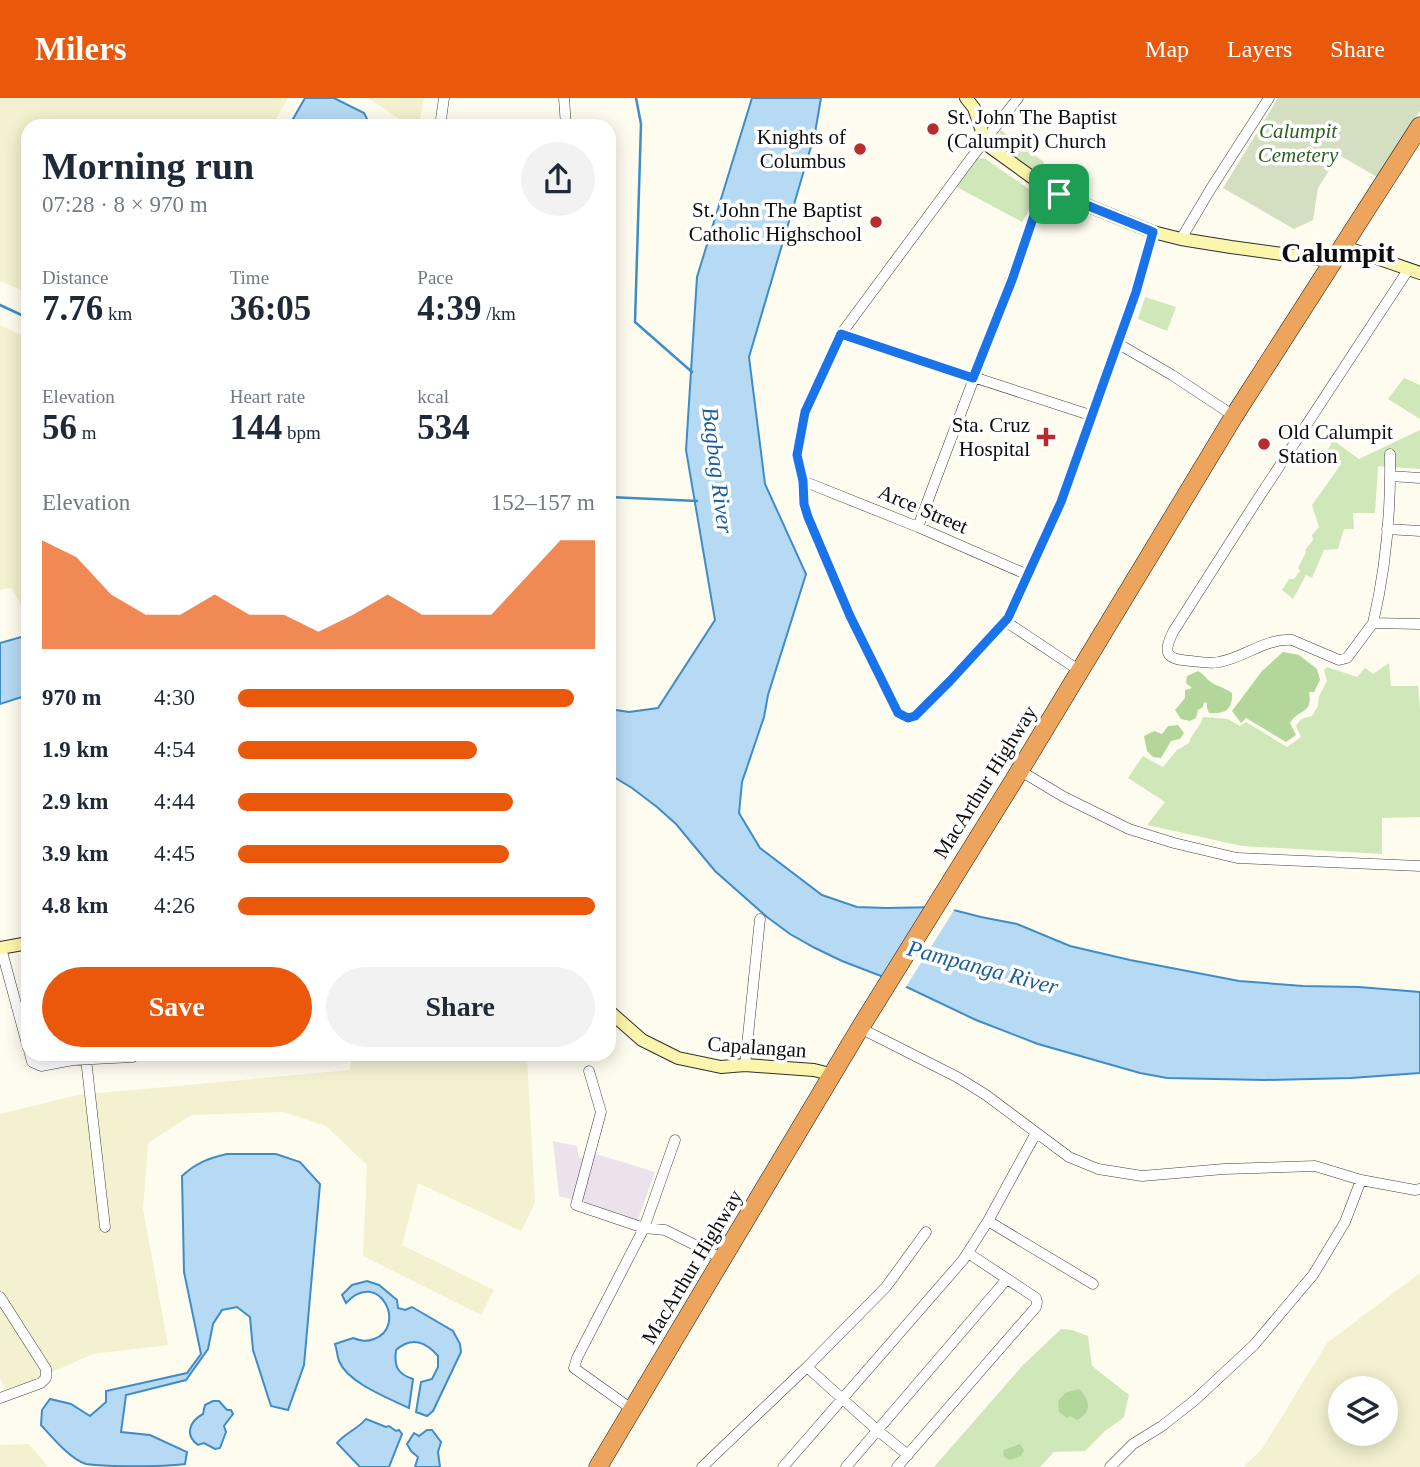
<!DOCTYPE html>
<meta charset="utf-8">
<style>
body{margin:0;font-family:Georgia,serif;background:#f2f2f3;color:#1f2937;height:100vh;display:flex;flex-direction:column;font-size:26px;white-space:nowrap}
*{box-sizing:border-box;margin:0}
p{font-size:23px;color:#747a83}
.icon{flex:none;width:38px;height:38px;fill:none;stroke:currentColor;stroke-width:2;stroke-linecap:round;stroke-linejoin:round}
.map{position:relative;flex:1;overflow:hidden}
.panel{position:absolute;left:21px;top:21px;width:595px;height:942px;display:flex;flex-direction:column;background:#fff;border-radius:21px;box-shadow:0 4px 18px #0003}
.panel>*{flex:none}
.tools{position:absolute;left:1328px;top:1278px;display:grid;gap:14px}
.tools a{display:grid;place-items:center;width:70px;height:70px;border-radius:50%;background:#fff;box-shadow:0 4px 18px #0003;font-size:35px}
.pin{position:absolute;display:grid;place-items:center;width:60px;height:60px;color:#fff;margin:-30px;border-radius:14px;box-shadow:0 4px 10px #0006}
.round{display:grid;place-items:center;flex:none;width:74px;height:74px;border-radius:37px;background:#f2f2f3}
.overview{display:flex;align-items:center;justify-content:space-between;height:119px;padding:0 21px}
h1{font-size:38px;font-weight:600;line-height:52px}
.stats{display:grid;grid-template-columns:repeat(3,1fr);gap:10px;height:119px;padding:7px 21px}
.stats div{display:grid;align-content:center}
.stats b{font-size:35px;font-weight:600}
.stats small{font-size:19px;font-weight:400}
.stats p{font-size:19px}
.chart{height:196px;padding:14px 21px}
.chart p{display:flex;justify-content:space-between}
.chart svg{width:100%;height:126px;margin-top:7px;fill:#ea580c;opacity:.7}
.cta{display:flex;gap:14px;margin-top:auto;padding:14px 21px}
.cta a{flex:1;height:80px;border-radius:42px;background:#ea580c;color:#fff;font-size:28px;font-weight:600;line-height:80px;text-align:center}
.cta a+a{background:#f2f2f3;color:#1f2937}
ul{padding:0 21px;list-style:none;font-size:23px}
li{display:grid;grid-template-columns:112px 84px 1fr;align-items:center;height:52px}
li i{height:18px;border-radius:9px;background:#ea580c}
header{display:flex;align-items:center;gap:42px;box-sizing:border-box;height:98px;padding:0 35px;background:#ea580c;color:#fff}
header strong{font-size:33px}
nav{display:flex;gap:38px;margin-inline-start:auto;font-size:24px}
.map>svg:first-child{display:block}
.industrial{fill:#ebe2ec}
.farmland{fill:#f3f1d0;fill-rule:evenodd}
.green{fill:#d0e7ba}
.forest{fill:#b3d79a}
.cemetery{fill:#d4dfc1}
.water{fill:#b6daf3;stroke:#408cc6;stroke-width:2}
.pier{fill:#fefcef}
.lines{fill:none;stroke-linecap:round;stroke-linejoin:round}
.stream{stroke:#408cc6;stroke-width:2.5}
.street-casing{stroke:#404040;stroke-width:11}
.secondary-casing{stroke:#2f2f2f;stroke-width:14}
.highway-casing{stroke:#1e1e1e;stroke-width:19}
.street{stroke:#fff;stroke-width:10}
.secondary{stroke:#fbf5ad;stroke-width:12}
.highway{stroke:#eda55e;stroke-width:18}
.route-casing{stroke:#fff;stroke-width:14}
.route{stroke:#1a73e8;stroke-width:9}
.poi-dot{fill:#b72c2d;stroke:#fff;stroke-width:2.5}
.labels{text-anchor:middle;stroke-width:7;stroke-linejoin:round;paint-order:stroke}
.poi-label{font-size:21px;fill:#0d0d0d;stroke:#fff;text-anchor:end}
.park-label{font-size:21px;font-style:italic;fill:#2c6221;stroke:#fff}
.street-label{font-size:21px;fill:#0d0d0d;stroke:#fff}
.water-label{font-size:23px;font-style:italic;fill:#1d5e99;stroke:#fff}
.district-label{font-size:28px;font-weight:bold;fill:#0d0d0d;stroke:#fff}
</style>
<header>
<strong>Milers</strong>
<nav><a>Map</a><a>Layers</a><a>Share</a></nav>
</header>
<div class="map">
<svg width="1420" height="1369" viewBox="0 0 1420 1369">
<rect width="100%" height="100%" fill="#fefcef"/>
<path class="industrial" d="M553 1043 577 1048 579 1060 586 1059 573 1102 559 1098Z
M593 1055 655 1074 636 1127 578 1106Z"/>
<path class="farmland" d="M0 0H288L272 28H28V195L0 183Z
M368 0H424L419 28H410Z
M0 227 28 240V513L25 514 11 490 0 492Z
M352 956H519L527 959 535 1105 521 1133 418 1085 402 1147 494 1192 481 1217 363 1158 367 1067 326 1028 283 1014 191 1017 148 1045 143 1111 168 1247 93 1256 41 1279 10 1299 0 1280V1016L78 997 350 972Z
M1420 1175V1369H1243L1262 1351 1327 1245ZM1340 1290H1386V1335H1340Z
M29 1346 48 1369H0V1347Z"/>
<path class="green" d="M1001 32 1044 64 1034 78 992 48Z
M984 60 1039 98 1022 124 955 88 977 61Z
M1145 199 1176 209 1167 233 1138 221Z
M1404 280 1420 287V321L1388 301Z
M1420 332V371L1378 368 1375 415H1353L1354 431H1344L1338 451 1324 452 1312 480 1306 477 1293 501 1282 492 1289 481H1294L1300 473 1298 470 1306 454 1305 452 1313 442 1312 437 1319 429 1312 407 1339 369 1325 357 1333 342 1359 361Z
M1389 565 1391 588H1418L1420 610V719L1382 720V756L1242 748 1147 727 1165 704 1128 680 1143 658 1163 669 1177 652 1189 645C1193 632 1200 631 1203 619L1228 621 1240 628 1246 624 1287 649 1301 639 1296 628 1301 621 1312 618 1318 608 1319 598 1327 583 1324 572 1327 569 1357 579 1365 570 1373 576Z
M1061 1231 1072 1232 1088 1238 1092 1268 1129 1297 1124 1319 1104 1334 1085 1353 1054 1354 1040 1369H934L1023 1267Z"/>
<path class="forest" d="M1283 554 1299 557 1317 571 1320 582 1314 594H1309C1313 617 1299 610 1290 625L1296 637 1286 644 1246 620 1241 625 1232 613 1262 573Z
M1198 573C1204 576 1206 581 1211 584 1218 589 1226 590 1232 595 1233 612 1225 616 1209 615L1207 610V605L1204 604 1203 609 1198 612 1196 620 1190 623 1181 621 1175 612 1185 600V592L1192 590 1186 585 1187 578Z
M1178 627 1184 635 1180 641 1171 643 1161 660 1153 659 1147 653 1144 638 1154 633 1162 636 1168 628Z
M1079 1291C1090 1303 1093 1313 1077 1322L1070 1318 1067 1320 1059 1314 1058 1303 1065 1295Z
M1020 1346 1024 1352 1021 1358C1014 1361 1007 1365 1003 1356L1004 1352Z"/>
<path class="cemetery" d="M1278 0H1420V13L1377 79 1339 57 1318 90 1313 122 1294 131 1223 90Z"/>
<path class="water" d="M305 0H334L364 15 367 21 362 28H289Z
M752 0H821L815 35 749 259 765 386 806 476 768 597 764 619 742 684 739 715 760 750 822 797 857 809 886 810 942 809 981 819 1017 826 1070 848 1130 862 1239 883 1303 888 1359 889 1420 894V975L1351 980 1265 982 1167 980 1140 975 1038 946 976 922 894 883 842 863 815 850 790 836 767 819 715 773 676 726 657 709 632 690 609 676V611L629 614 658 610 715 522 686 352 697 179Z
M28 537V597L0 606V545Z
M227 1056H276L300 1064 320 1086 304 1267 288 1312 271 1308 253 1252 250 1219 237 1209 222 1212 213 1226 208 1251 186 1282 126 1297 121 1334 150 1337 187 1354 185 1366C162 1369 109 1369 86 1366 70 1361 52 1339 41 1327L42 1312 50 1301 71 1306 90 1318 106 1304V1293L187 1275 201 1256 184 1174 182 1078C196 1065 209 1060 227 1056Z
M367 1183 379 1187 397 1202 398 1210 405 1212 412 1209 453 1233 460 1246 461 1254 433 1313 427 1318 416 1314 421 1284 432 1281 438 1269V1258C426 1244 412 1238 396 1252 394 1268 397 1276 413 1281L409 1310C388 1300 348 1285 339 1263 337 1257 337 1252 335 1246L353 1240C361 1243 366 1244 374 1241 408 1229 379 1169 346 1205L342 1197 352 1187Z
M213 1303H219L227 1312H231L233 1316 224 1328 226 1334 220 1350 215 1351 204 1345 198 1347C184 1337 190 1323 203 1316L205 1307Z
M366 1321 386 1329 389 1328 396 1333 399 1332 402 1336 389 1369H360L337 1345C345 1335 358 1331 366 1321Z
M427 1332H432L441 1344 438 1354 440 1369H415L418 1359 411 1353 407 1346 414 1335 419 1338Z"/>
<path class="pier" d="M942 805 956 809 904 892 893 886Z"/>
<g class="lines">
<path class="stream" d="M636 0 641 26 635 224 692 274
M0 207 28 220
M609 399 697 403"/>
<g class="street-casing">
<path id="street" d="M564 0 566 28
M1018 0 972 59 841 236 805 314 797 357 803 383 804 406 808 419 851 518 898 615 908 620 915 618 950 582 1008 520 1061 404 1136 194 1153 134
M440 28 444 0
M1181 141 1210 92 1269 0
M1408 172 1252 410 1173 534C1162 557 1167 561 1191 563 1200 564 1210 566 1219 564 1244 560 1265 540 1292 542L1339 562 1347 560 1373 525 1420 526
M841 236 1093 318
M1117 245 1172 277 1234 318
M1390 378 1420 380
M803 383 918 429 1028 477
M918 429C960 315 1005 203 1044 88
M1387 431 1420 433
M1005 523 1080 573
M1373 525C1386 470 1391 413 1390 356
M1019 672 1064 699 1129 731 1174 745 1237 760 1420 768
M1 850 28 950
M860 930 957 979 986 997 1069 1059 1098 1071 1142 1078 1224 1071 1315 1068 1361 1082 1415 1092 1420 1091
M30 956 32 964 41 968 73 962 133 959
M86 961 105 1129
M745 967 760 821
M589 973 601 1014 576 1107 644 1130 665 1132 723 1161
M988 1123 1093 1186
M0 1199 46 1271V1280L41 1285 0 1300
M807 1269 877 1332 908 1357
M633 1312 574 1270 577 1260 644 1130 675 1042
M702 1369 807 1269 886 1189 926 1134
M783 1369 963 1162 988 1123 1036 1035
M846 1369 1007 1181
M897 1369 1036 1209 1037 1204 1036 1200 968 1155
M1110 1369 1133 1346 1162 1328 1195 1302 1254 1247 1313 1177 1345 1124 1361 1082"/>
</g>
<g class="secondary-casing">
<path id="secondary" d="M966 0 974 10 985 42 990 49 1044 88 1059 96 1153 134 1181 141 1231 149 1333 163
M1342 148 1420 175
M0 850 28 845
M609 913 642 942 678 960 721 969 745 967 814 972 834 977"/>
</g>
<g class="highway-casing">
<path id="highway" d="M598 1369 860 930 1014 682 1234 318 1420 28"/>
</g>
<use href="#street" class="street"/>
<use href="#secondary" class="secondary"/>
<use href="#highway" class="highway"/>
</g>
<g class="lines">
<g class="route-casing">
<path id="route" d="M1044 88 1059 96 1153 134 1136 194 1061 404 1008 520 950 583 915 618 908 620 898 615 850 518 808 419 804 406 803 383 797 357 805 314 841 236 973 280 1012 182Z"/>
</g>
<use href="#route" class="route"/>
</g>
<g class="poi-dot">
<circle cx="933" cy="31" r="7"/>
<circle cx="860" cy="51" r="7"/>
<circle cx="876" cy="124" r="7"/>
<path d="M1042.5 328.5h7v7h7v7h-7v7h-7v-7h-7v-7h7z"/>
<circle cx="1264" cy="346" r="7"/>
</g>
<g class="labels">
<g class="poi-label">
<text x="947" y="26" text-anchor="start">St. John The Baptist<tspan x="947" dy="24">(Calumpit) Church</tspan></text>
<text x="846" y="46">Knights of<tspan x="846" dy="24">Columbus</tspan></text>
<text x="862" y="119">St. John The Baptist<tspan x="862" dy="24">Catholic Highschool</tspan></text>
<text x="1030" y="334">Sta. Cruz<tspan x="1030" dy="24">Hospital</tspan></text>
<text x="1278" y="341" text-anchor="start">Old Calumpit<tspan x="1278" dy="24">Station</tspan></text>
</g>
<g class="park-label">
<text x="1298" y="40">Calumpit<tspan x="1298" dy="24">Cemetery</tspan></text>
</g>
<g class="street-label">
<text transform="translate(923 411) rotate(23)" y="7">Arce Street</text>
<text transform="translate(985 684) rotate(-58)" y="7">MacArthur Highway</text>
<text transform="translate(757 949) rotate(4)" y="7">Capalangan</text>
<text transform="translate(692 1169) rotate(-59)" y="7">MacArthur Highway</text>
</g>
<g class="water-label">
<text transform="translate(718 372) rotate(83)" y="8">Bagbag River</text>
<text transform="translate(983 869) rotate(15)" y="8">Pampanga River</text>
</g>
<g class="district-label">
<text x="1338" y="164">Calumpit</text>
</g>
</g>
</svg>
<div class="tools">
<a><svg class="icon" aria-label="layers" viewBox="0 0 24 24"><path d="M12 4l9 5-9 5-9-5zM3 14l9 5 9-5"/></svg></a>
</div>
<div class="pin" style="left:1059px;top:96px;background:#1e9e55"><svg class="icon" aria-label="arrive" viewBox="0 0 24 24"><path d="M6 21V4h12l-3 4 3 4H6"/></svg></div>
<section class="panel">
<div class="overview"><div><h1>Morning run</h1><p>07:28 · 8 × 970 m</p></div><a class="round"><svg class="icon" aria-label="share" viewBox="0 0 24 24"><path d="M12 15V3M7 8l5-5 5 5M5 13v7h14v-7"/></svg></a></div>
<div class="stats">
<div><p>Distance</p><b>7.76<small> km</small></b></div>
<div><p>Time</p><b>36:05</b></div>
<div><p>Pace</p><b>4:39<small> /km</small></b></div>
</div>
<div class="stats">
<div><p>Elevation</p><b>56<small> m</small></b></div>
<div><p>Heart rate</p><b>144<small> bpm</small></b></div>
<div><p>kcal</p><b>534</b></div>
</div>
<div class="chart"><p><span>Elevation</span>152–157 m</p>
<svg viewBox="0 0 160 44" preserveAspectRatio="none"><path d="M0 44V6L10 12L20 25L30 32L40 32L50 25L60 32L70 32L80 38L90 32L100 25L110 32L120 32L130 32L140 19L150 6L160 6V44z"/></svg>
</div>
<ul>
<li><b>970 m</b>4:30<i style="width:94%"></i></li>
<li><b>1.9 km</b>4:54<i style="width:67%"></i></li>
<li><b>2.9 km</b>4:44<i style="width:77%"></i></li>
<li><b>3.9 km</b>4:45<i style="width:76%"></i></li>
<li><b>4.8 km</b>4:26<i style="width:100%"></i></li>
</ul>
<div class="cta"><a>Save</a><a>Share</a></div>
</section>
</div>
